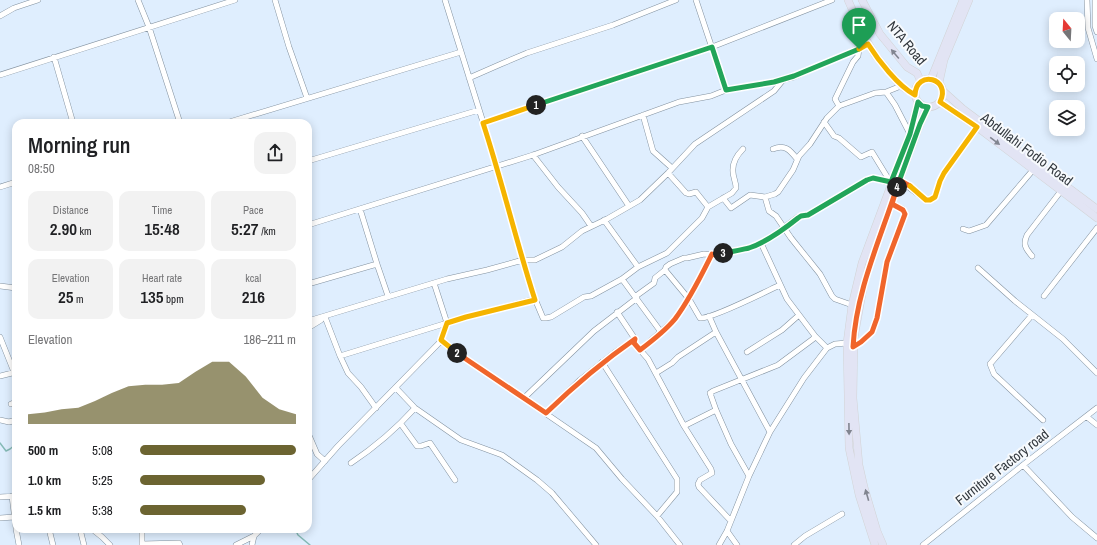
<!DOCTYPE html>
<meta charset="utf-8">
<style>
body{margin:0;font-family:"Archivo Narrow",sans-serif;background:#f2f2f2;color:#202124;height:100vh;display:flex;flex-direction:column;font-size:15px;white-space:nowrap}
*{box-sizing:border-box;margin:0}
p{font-size:13px;color:#757577}
.icon{flex:none;width:22px;height:22px;fill:none;stroke:currentColor;stroke-width:2;stroke-linecap:round;stroke-linejoin:round}
.map{position:relative;flex:1;overflow:hidden}
.drawer{position:absolute;left:12px;top:119px;width:300px;height:414px;display:flex;flex-direction:column;background:#fff;border-radius:12px;box-shadow:0 2px 10px #0003}
.drawer>*{flex:none}
.needle{width:26px;rotate:342deg}
.controls{position:absolute;left:1049px;top:12px;display:grid;gap:8px}
.controls a{display:grid;place-items:center;width:36px;height:36px;border-radius:8px;background:#fff;box-shadow:0 2px 10px #0003;font-size:20px}
.pin{position:absolute;display:grid;place-items:center;width:34px;height:34px;color:#fff;margin:-41px -17px;border-radius:50% 50% 50% 0;rotate:-45deg;box-shadow:0 0 4px #0007}
.pin .icon{rotate:45deg}
.km{position:absolute;width:20px;height:20px;margin:-10px;border-radius:50%;background:#222;color:#fff;font-size:11px;line-height:20px;text-align:center}
.round{display:grid;place-items:center;flex:none;width:42px;height:42px;border-radius:12px;background:#f2f2f2}
.summary{display:flex;align-items:center;justify-content:space-between;height:68px;padding:0 16px}
h1{font-size:22px;font-weight:600;line-height:30px}
.figures{display:grid;grid-template-columns:repeat(3,1fr);gap:6px;height:68px;padding:4px 16px}
.figures div{display:grid;align-content:center;border-radius:10px;background:#f2f2f2;text-align:center}
.figures b{font-size:17px;font-weight:600}
.figures small{font-size:11px;font-weight:400}
.figures p{font-size:11px}
.chart{height:112px;padding:8px 16px}
.chart p{display:flex;justify-content:space-between}
.chart svg{width:100%;height:72px;margin-top:4px;fill:#6c6431;opacity:.7}
ul{padding:0 16px;list-style:none;font-size:13px}
li{display:grid;grid-template-columns:64px 48px 1fr;align-items:center;height:30px}
li i{height:10px;border-radius:5px;background:#6c6431}
.map>svg:first-child{display:block}
.lines{fill:none;stroke-linecap:round;stroke-linejoin:round}
.stream{stroke:#85bab6;stroke-width:1.5}
.minor-casing{stroke:#8392a0;stroke-width:6}
.major-casing{stroke:#d2d3d5;stroke-width:8}
.minor{stroke:#fff;stroke-width:5}
.major{stroke:#e2e4f4;stroke-width:7}
.oneway{fill:#818590}
.split-1-casing{stroke:#fff;stroke-width:8}
.split-2-casing{stroke:#fff;stroke-width:8}
.split-3-casing{stroke:#fff;stroke-width:8}
.split-4-casing{stroke:#fff;stroke-width:8}
.split-5-casing{stroke:#fff;stroke-width:8}
.split-6-casing{stroke:#fff;stroke-width:8}
.split-1{stroke:#22a559;stroke-width:5}
.split-2{stroke:#f5b400;stroke-width:5}
.split-3{stroke:#f0652b;stroke-width:5}
.split-4{stroke:#22a559;stroke-width:5}
.split-5{stroke:#f0652b;stroke-width:5}
.split-6{stroke:#f5b400;stroke-width:5}
.labels{text-anchor:middle;stroke-width:4;stroke-linejoin:round;paint-order:stroke}
.street-label{font-size:14px;fill:#32383e;stroke:#f7fafd}
</style>
<div class="map">
<svg width="1097" height="545" viewBox="0 0 1097 545">
<rect width="100%" height="100%" fill="#dfeefe"/>
<g class="lines">
<path class="stream" d="M0 443 6 451 10 449 16 444
M295 529 298 535 310 545"/>
<g class="minor-casing">
<path id="minor" d="M138 0 149 27 180 123
M275 0 289 47 307 98
M445 0 497 167 523 260 535 299 543 318H546L551 317 584 297 591 296 622 279 638 267 667 253 702 218 708 207 732 193 736 188C736 182 733 177 733 172 732 162 737 155 743 149
M696 0 726 90
M1087 0 1088 28 1097 59
M1095 0V26L1097 32
M0 16 14 8 38 0
M54 57 73 123
M0 75 235 0
M469 78 501 64 527 53 613 25 676 0
M886 92 901 86
M839 106 835 99 853 62 858 56 859 49
M643 115 653 151 672 168
M824 122 834 136 839 138 861 157 872 152 891 183
M226 123 461 52
M483 123 712 47 832 0
M582 136 629 206
M773 149C785 144 790 150 797 159
M533 155 558 187 582 213 591 226
M308 161 479 110
M668 173 686 193 689 194 696 192 708 207
M899 180 926 200H930L935 197 940 181 944 173 977 127
M0 187 16 182
M765 197 769 211 776 216 791 238 820 274 832 296 835 299 852 305
M723 198 731 208 750 195 765 197 775 194 778 192 793 170 799 156 810 144 827 118 839 106 875 93 886 92 895 105 910 134
M360 209 377 264 388 296
M604 220 638 267
M308 225 533 155 679 102 711 96 726 90 774 82 794 77 868 44
M963 229 969 231 986 225 1033 170
M761 243 787 299 815 336 827 348
M1032 256C1025 248 1023 244 1027 235L1061 191
M978 268 1015 301 1063 339 1097 373
M665 270 689 299 700 318C710 320 767 291 780 285
M622 279 661 332
M308 284 377 264
M0 286 16 288
M1044 296 1097 228
M16 309V316
M617 312 635 339 634 343 648 359 684 426 711 469 712 473 700 480 698 484 699 487 731 521
M1032 315 990 364 994 374 1043 420
M709 316 716 332 770 432
M325 317 340 356 348 373 361 387 376 408
M308 321 447 279 487 270 523 260H535L562 247 582 231 607 219 640 200 668 173 695 144 774 91 783 80
M308 328 321 320
M0 337 14 372
M441 341 459 354 596 448 622 479 657 516 680 545
M853 347 861 342 872 332 877 318 887 261 905 215 903 209 892 204
M640 350 674 320 689 299 712 254
M747 352 782 330 799 315
M340 356 447 323 434 283
M602 362 677 479V492L657 516
M656 373 672 363 678 357 716 332
M0 376 16 372
M396 388 415 408 461 440 502 455 537 480 552 493 596 545
M524 398 594 331 637 298 636 296 654 283 655 278 665 270 666 267 670 264 684 258H687L704 254 715 255 748 248 761 243 773 236 798 217 801 216 808 215 867 180 873 178 891 183
M11 404 16 402
M546 413 580 380 614 353 635 339
M1087 417 1097 425
M0 420 9 422 16 420
M401 424 417 446H421L430 443 455 480
M684 426 716 410
M308 433 317 454 325 461
M351 463C375 447 396 429 415 408
M1023 465 1072 517 1097 538
M749 476 731 444 716 410 710 393 713 391 778 365 813 339 815 336
M308 480 338 446 441 341 447 323 466 317 535 299
M12 496 16 528
M0 497 16 496
M0 518 14 517
M16 529 19 545
M49 529 53 545
M80 529 84 545
M92 529 102 537 110 545
M142 529V545
M727 531 737 545
M142 544 179 543 180 545
M236 545 254 536 261 529
M252 545 254 536
M719 545 727 531 749 476 770 432 804 378 827 348 835 344 847 343
M794 545 805 536 842 514
M923 545 1023 465 1097 408"/>
</g>
<g class="major-casing">
<path id="major" d="M848 0 863 34 875 55 901 86 915 95
M862 0 880 34 907 67 917 73 921 82
M931 79 963 0
M915 93a14 14 0 1 1 28 0a14 14 0 1 1-28 0Z
M939 83 944 60 969 0
M943 91 963 109 1097 209
M940 102 977 127 1097 218
M875 545 859 495 849 448 847 343 852 305 862 263 910 134 918 102
M883 545 877 531 864 487 859 465 853 398 854 338 864 283 874 249 920 124 928 107"/>
</g>
<use href="#minor" class="minor"/>
<use href="#major" class="major"/>
</g>
<defs><path id="oneway-solid" d="M-6-.8H1V-3.2L6.5 0L1 3.2V.8H-6Z"/></defs>
<g class="oneway">
<use href="#oneway-solid" transform="translate(895 54) rotate(-130)"/>
<use href="#oneway-solid" transform="translate(995 141) rotate(37)"/>
<use href="#oneway-solid" transform="translate(849 429) rotate(89)"/>
<use href="#oneway-solid" transform="translate(867 495) rotate(-106)"/>
</g>
<g class="lines">
<g class="split-1-casing">
<path id="split-1" d="M536 105 712 47 726 90 774 82 794 76 859 49"/>
</g>
<g class="split-2-casing">
<path id="split-2" d="M457 353 441 340 447 323 466 317 535 300C516 241 502 181 483 123L536 105"/>
</g>
<g class="split-3-casing">
<path id="split-3" d="M457 353 546 413C575 385 602 362 635 339L634 343 640 350C652 341 665 331 675 319 690 299 701 276 712 254L715 255 723 253"/>
</g>
<g class="split-4-casing">
<path id="split-4" d="M723 253C732 252 740 250 749 248 767 242 783 230 798 218L801 216 808 215 867 180 873 178 891 182 910 134 918 102 922 106 928 107 920 124 897 187"/>
</g>
<g class="split-5-casing">
<path id="split-5" d="M897 187C880 240 856 291 853 347L861 342 872 332 877 318 887 262 905 214 903 210 892 204 899 180 910 186"/>
</g>
<g class="split-6-casing">
<path id="split-6" d="M859 49 868 44C878 60 898 86 915 95 916 69 952 78 940 102L977 127 944 173 940 181 935 197 930 200H926L910 186"/>
</g>
<use href="#split-1" class="split-1"/>
<use href="#split-2" class="split-2"/>
<use href="#split-3" class="split-3"/>
<use href="#split-4" class="split-4"/>
<use href="#split-5" class="split-5"/>
<use href="#split-6" class="split-6"/>
</g>
<g class="labels">
<g class="street-label">
<text transform="translate(907 43) rotate(50)" y="5">NTA Road</text>
<text transform="translate(1027 149) rotate(37)" y="5">Abdullahi Fodio Road</text>
<text transform="translate(1002 467) rotate(-38)" y="5">Furniture Factory road</text>
</g>
</g>
</svg>
<div class="controls">
<a><svg class="needle" viewBox="-14 -14 28 28"><path d="M0-13l5 13h-10z" fill="#e53935"/><path d="M0 13l5-13h-10z" fill="#757577"/></svg></a>
<a><svg class="icon" aria-label="locate" viewBox="0 0 24 24"><circle cx="12" cy="12" r="6"/><path d="M12 2v4M12 18v4M2 12h4M18 12h4"/></svg></a>
<a><svg class="icon" aria-label="layers" viewBox="0 0 24 24"><path d="M12 4l9 5-9 5-9-5zM3 14l9 5 9-5"/></svg></a>
</div>
<div class="pin" style="left:859px;top:49px;background:#1e9e55"><svg class="icon" aria-label="arrive" viewBox="0 0 24 24"><path d="M6 21V4h12l-3 4 3 4H6"/></svg></div>
<b class="km" style="left:536px;top:105px">1</b>
<b class="km" style="left:457px;top:353px">2</b>
<b class="km" style="left:723px;top:253px">3</b>
<b class="km" style="left:897px;top:187px">4</b>
<section class="drawer">
<div class="summary"><div><h1>Morning run</h1><p>08:50</p></div><a class="round"><svg class="icon" aria-label="share" viewBox="0 0 24 24"><path d="M12 15V3M7 8l5-5 5 5M5 13v7h14v-7"/></svg></a></div>
<div class="figures">
<div><p>Distance</p><b>2.90<small> km</small></b></div>
<div><p>Time</p><b>15:48</b></div>
<div><p>Pace</p><b>5:27<small> /km</small></b></div>
</div>
<div class="figures">
<div><p>Elevation</p><b>25<small> m</small></b></div>
<div><p>Heart rate</p><b>135<small> bpm</small></b></div>
<div><p>kcal</p><b>216</b></div>
</div>
<div class="chart"><p><span>Elevation</span>186–211 m</p>
<svg viewBox="0 0 160 44" preserveAspectRatio="none"><path d="M0 44V38L10 37L20 35L30 34L40 30L50 25L60 21L70 20L80 20L90 19L100 12L110 6L120 6L130 15L140 28L150 35L160 38V44z"/></svg>
</div>
<ul>
<li><b>500 m</b>5:08<i style="width:100%"></i></li>
<li><b>1.0 km</b>5:25<i style="width:80%"></i></li>
<li><b>1.5 km</b>5:38<i style="width:68%"></i></li>
</ul>
</section>
</div>
